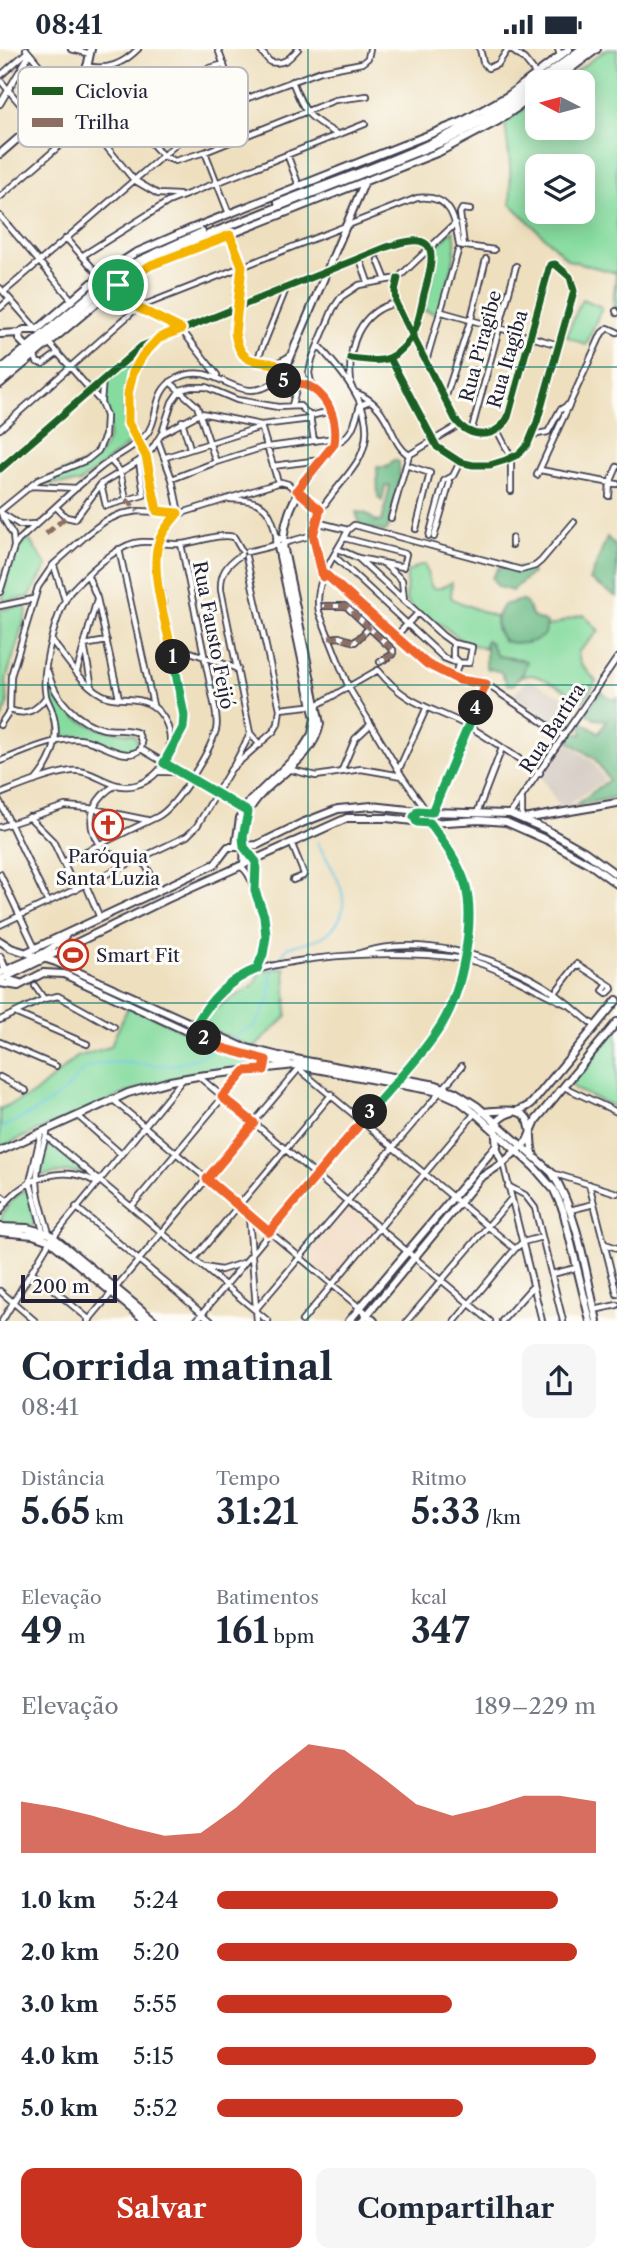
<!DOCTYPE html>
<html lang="pt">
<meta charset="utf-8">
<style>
body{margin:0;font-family:"Libre Caslon Text",serif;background:#f6f6f7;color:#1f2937;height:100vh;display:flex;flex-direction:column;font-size:26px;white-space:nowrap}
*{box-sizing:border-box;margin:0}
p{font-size:23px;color:#747a83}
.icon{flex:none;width:38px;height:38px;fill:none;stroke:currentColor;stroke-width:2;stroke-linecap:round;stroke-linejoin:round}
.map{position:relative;height:1272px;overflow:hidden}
.panel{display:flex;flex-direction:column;background:#fff;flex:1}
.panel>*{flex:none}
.needle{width:46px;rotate:276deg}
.fabs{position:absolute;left:525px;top:21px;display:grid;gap:14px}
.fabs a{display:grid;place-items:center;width:70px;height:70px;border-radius:14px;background:#fff;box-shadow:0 4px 18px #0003;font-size:35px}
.scale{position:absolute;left:21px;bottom:18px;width:96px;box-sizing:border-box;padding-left:7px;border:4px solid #22223b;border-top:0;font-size:19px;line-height:24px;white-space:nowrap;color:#22223b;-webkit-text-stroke:5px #fdfcf7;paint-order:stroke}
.pin{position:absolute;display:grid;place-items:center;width:60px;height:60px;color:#fff;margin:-30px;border:4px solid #fff;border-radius:50%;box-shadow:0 2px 7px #0007}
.km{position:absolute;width:35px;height:35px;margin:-18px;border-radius:50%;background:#222;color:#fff;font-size:19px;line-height:35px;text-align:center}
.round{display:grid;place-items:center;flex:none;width:74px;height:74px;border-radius:14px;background:#f6f6f7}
.headline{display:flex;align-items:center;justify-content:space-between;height:119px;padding:0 21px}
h1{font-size:38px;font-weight:700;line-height:52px}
.stats{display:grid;grid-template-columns:repeat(3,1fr);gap:10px;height:119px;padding:7px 21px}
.stats div{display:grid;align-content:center}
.stats b{font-size:35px;font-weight:700}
.stats small{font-size:19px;font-weight:400}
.stats p{font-size:19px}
.chart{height:196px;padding:14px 21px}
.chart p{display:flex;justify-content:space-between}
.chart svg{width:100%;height:126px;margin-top:7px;fill:#c8321e;opacity:.7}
.button{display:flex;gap:14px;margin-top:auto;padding:14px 21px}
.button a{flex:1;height:80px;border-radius:14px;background:#c8321e;color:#fff;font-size:28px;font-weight:700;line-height:80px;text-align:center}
.button a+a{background:#f6f6f7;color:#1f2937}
ul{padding:0 21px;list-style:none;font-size:23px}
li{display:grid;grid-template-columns:112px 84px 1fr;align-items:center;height:52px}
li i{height:18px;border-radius:9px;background:#c8321e}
.status{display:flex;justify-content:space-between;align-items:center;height:49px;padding:0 35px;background:#fff;direction:ltr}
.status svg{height:19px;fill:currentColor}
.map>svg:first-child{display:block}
.built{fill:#f0d6bc}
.industrial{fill:#cec2b9}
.green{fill:#86db9f;stroke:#547e6d;stroke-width:2;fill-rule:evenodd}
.forest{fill:#6cbb86;stroke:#476e60;stroke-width:2}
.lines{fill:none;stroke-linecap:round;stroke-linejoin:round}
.stream{stroke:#65c4e3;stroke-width:2}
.minor-casing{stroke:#413e4f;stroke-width:8}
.major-casing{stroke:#413e4f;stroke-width:10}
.minor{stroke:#fff;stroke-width:4.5}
.major{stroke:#fff;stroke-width:6}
.quiet{stroke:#8d6e63;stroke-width:5;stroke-dasharray:10 5;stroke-linecap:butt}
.cycleway-casing{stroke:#fdfcf7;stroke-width:11}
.cycleway{stroke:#1b5e20;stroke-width:7}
.split-1-casing{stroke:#fff;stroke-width:14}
.split-2-casing{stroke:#fff;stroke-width:14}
.split-3-casing{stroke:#fff;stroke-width:14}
.split-4-casing{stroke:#fff;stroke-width:14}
.split-5-casing{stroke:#fff;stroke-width:14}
.split-6-casing{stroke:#fff;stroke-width:14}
.split-1{stroke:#f5b400;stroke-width:9}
.split-2{stroke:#22a559;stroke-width:9}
.split-3{stroke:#f0652b;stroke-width:9}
.split-4{stroke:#22a559;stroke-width:9}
.split-5{stroke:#f0652b;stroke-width:9}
.split-6{stroke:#f5b400;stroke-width:9}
.grid{fill:none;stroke:#0f766e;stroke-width:2;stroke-opacity:0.55}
.labels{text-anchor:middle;stroke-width:6;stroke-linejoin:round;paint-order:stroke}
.street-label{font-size:19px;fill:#22223b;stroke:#fdfcf7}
.poi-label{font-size:19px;fill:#22223b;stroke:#fdfcf7}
.key{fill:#fdfcf7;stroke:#bbbbbf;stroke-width:2}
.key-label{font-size:19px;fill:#22223b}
</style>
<div class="status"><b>08:41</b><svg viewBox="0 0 49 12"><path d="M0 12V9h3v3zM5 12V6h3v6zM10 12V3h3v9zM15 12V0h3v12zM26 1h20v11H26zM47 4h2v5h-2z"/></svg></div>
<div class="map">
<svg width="617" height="1272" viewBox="0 0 617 1272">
<rect width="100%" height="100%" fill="#fdfcf7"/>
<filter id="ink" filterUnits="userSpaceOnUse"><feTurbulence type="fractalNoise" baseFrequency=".0143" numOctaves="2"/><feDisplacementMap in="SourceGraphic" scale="14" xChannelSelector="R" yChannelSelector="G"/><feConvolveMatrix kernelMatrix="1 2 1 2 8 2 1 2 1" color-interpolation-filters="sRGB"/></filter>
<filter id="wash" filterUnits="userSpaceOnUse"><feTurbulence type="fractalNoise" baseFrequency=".00686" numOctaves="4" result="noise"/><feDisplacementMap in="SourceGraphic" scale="28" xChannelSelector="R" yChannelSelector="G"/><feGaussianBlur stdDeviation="1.57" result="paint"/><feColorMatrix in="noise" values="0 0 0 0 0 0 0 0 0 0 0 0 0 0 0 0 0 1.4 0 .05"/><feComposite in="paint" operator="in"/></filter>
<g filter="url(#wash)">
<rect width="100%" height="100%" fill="#eedfbe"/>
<path class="built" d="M347 1157 375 1180 333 1233 304 1211Z"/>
<path class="industrial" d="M529 630 579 656 568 674 561 677 513 646Z
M565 692 593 713 605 731 572 753 570 760H561L541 728Z"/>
<path class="green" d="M607 0H617V261L613 256 616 224 568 211 511 155 510 115 505 74 537 50V79H583V33H561ZM537 117H583V163H537Z
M453 181C461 197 445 248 437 265L424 261 435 216V198Z
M582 250 602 258 586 296 566 287Z
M142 300 143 303C127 322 122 348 126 373 127 380 130 387 129 395L79 434 47 435 45 432C69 414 113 419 109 373 108 362 101 352 99 341L103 335Z
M28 489 47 517 29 548 6 552 2 549 3 546C8 526 11 502 28 489Z
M420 516H425C431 535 427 548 452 533L451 548 454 551 496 568V580L504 592C526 597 531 594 546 579L547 577C560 576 570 567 584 566L599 582 578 603 580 614 596 632 583 653C570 643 547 629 531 626 527 626 524 627 520 627L523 624 522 610 496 607 490 593 486 591 484 600 461 591 442 576 415 565 406 550 407 523Z
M25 556 27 562 6 631 8 656 0 672V561Z
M48 634C66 672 94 681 133 685L137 690V698L130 702 81 687 61 688 56 662 49 645Z
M285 919 287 967 254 999 200 976 207 965 255 935 260 922Z
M129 956 225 1001 264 1012 262 1020 186 1026 129 1043 0 1098V1060L34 1045 77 1008 110 998Z
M617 978V1059L574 1040 572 1035 573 1030Z
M49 1094 86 1124 68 1123 39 1127Z
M25 1141H28L35 1177 0 1175C2 1160 13 1149 25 1141Z"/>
<path class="forest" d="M394 411 399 413 400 429 388 480 384 483 360 477 356 463 365 464 377 473 382 472 390 436 385 437 382 452 378 449 377 418H387Z
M607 488 617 499V548L590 531Z
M499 518 529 520 532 524 512 542 498 538 492 529Z
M521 551 526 554 533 568 547 574 545 585C533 596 519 596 504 592 495 578 493 571 503 556Z
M486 591 490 593 497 607 527 612 523 624 513 636H508L501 623 486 619Z
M600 642 614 651 617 648V748L574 757 609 731 595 710 567 691 573 681 581 686 583 681 578 676 580 672 599 684 607 671 594 670 586 663Z"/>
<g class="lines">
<path class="stream" d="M279 913 287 898C298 895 316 893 325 886 362 859 334 823 317 793
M232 991 244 981 255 977 270 949 271 927 275 920
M0 1079C21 1070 42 1060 61 1045 70 1038 77 1025 87 1019 107 1007 148 1019 172 1016 188 1014 203 1006 218 1000"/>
</g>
</g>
<g filter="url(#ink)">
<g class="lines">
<g class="minor-casing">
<path id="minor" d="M26 0 134 131 158 145 179 146
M71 0 87 4
M218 0 237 53
M259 0 270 13C284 16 289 10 298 0
M480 0 483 13 488 19 498 15 508 0
M510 0 524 10 536 25
M558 0 560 7
M86 17C107 22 123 15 138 0
M84 22 125 48 132 73 163 107 175 112 205 103 335 51 367 47
M0 27 27 3
M0 31 36 74
M292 32C305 64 306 67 337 85
M121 44 224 15
M0 55 29 6
M140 82C161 71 168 56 167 32
M205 103 229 165
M287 105 299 137
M0 148 86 74
M0 167 72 251
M230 186C234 196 240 206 241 217 246 245 218 298 255 313 268 318 280 314 291 306
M66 189 100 227
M464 197 460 164 462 160 470 161
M82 207 168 153 365 75
M360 210 368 233
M378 211 386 231
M0 239 38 282
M4 243 209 67 237 53 321 22 362 14 368 9 370 0
M108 244 181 280 217 326
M0 259 10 250
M616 262 617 264
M442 263 559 296
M155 293C136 312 119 344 128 373 132 385 142 395 146 407 152 424 155 444 157 462
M318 296C345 327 381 364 360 408 353 421 343 432 334 443 324 456 314 467 314 485 313 498 320 514 323 527
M35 307 37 313 43 315 58 304
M390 309 437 398 460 413 473 416H490L506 411 519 405 528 395 537 373 574 242 570 228 555 215 550 216 508 368C496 390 470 391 455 370L396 254 395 242 398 229
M426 312 458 202
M256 314 286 240
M170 333 197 357 216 413
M351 333C347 298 359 262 396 254
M312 338 309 324 312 310 333 260 341 248 359 236 398 229 456 174
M180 341 191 338H206L237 351 278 358 300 357 310 367 314 392
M357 344C393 359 388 393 409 406L459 376
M445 350 471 270 486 210
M101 352 103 330
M292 356 298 334
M310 367 331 362
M182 372 190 399
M261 377 278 433
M0 380 137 259 417 149C452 145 455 170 459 196L494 201
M497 381 511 408V442
M471 383 516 217
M163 384 201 364 261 376 311 370
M532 386 548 383 560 361 568 356
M158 392 172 430 179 464
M334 395C353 388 355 373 360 356L370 352
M166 408 261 378
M110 411 120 422 126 450
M406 416 430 424 416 480
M273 417 320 411
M0 420 142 297 387 198C440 179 435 205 424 245 421 258 419 275 412 287 408 295 397 306 389 309 377 314 362 310 350 309
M540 421 617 435
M537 426 602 284 608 279 617 283
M172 430 216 413 261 399 335 389
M101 436 106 457 144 446 139 413
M31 437 77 439
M609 447 610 434 617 418
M228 450C263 450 272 458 277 492
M56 458 66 468 75 470 101 435 139 412 152 400 162 384 172 353 180 341
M0 462 38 431 87 411 98 402 105 387 106 367 101 353 49 294
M1 464 20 476 34 475
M2 467 13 486 14 497
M391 469 409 406
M316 473 348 481 354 476 521 521 535 517 541 512 574 473
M348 481C335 507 313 532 319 563L349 639 402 727 427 763
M429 487 444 432 453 427 460 413
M434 488 450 433
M284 494 313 486
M512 496V489
M119 500 153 656
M338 500 358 509 403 518 406 505 344 489
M247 503 276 496
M241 506C227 515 220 524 221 541L250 684 260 696
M334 507 444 609 454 613 469 614 472 598 453 594 442 586 358 509
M385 516 402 531 404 551
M54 517 65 551
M324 524 427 615 459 631 486 635 564 687
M88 527 97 549 119 649
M0 543 14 498 19 491C46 467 72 441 100 419 114 408 131 400 144 388 161 372 150 342 177 329 219 309 236 362 278 331
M0 557 33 550
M324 557H346L393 601V605L380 613
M396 587 418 564
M329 589 339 588 355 593 370 578
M453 594V607L459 613 454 629
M171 596 238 620
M77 622 97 550
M48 623C55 650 77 674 104 680 116 682 127 679 138 684L142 694 141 700
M92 638 84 596 107 592
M280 660 317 656 378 621C407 657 432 658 470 678 494 692 517 709 540 724
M10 661C26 667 36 662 46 648
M0 676 10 661 11 627 38 538 53 516 89 484 105 472 121 465 138 462 182 464 281 433 288 435 320 461
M171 699 183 679 184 667 155 510C158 491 165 479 178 465
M141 700 246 762
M0 712C25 703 58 686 85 691 102 694 126 714 141 700
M233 718 250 685
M288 720 316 727 361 720 402 727
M399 720 426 660
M342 721 355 690 371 675
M159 723H178
M35 732C53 711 61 689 52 662 51 657 47 652 46 647 40 622 56 564 70 543 86 526 118 494 141 493 154 492 167 496 180 495 198 494 216 484 234 488L242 502
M116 736C74 759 89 811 137 811
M0 745C23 736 47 726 71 722 89 720 101 732 117 736 144 743 171 718 170 691 170 679 164 666 154 658 140 647 124 652 108 648 85 641 67 610 52 592
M522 751V770
M0 753 48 854
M432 763 486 635
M477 764 502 699
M510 765 617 609
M29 768 53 792 76 841
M0 778 65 757 88 759 147 771
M291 793 304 825 303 827 293 831
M254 809 256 817 254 834
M142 810 159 840
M63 813 157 768C177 758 210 702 216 681 218 673 216 666 215 659L181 495
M241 818C252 823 267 872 266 886 266 898 262 909 257 920
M0 825 35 899
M86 836 100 869
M0 876 187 787 197 777 231 720 274 682 278 675 280 660 246 508
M357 905C416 885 492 905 544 937 562 948 578 964 595 977
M35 937 44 950
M554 945 577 915 611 937 612 940 607 945 603 942 606 938
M17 965 87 995
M0 971 44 950 58 947 114 978
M192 984C202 964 215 941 235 930 280 904 426 898 476 913 508 923 538 942 568 956
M0 993 56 1017
M299 1020 515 1200
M198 1027 490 1272
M0 1028 26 1042
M564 1038 617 1063
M112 1050 360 1259
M78 1067 121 1105
M41 1084 30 1133 43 1182
M47 1084C31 1132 36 1138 49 1184
M46 1087 268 1272
M503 1114 542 1272
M552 1124 617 1144
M589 1135 617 1245
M508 1137 525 1146 535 1159 563 1272
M0 1146 7 1151
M76 1158 211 1272
M131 1158 244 1023
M570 1161 594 1155
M0 1163C18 1130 64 1113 97 1134
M249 1168 257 1272
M605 1195 617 1199
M194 1210 332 1045
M204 1218 221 1221 243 1214
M32 1223 90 1271
M552 1225 576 1219
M0 1242 35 1272
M256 1260 462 1017
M594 1261 617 1256
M2 1272 50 1192 183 1030
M88 1272 301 1017
M196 1272 417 1007C426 996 436 985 443 973 462 939 476 873 465 835 459 813 444 792 430 774
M302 1272 475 1064
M407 1272 511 1150
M455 1272 515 1200 523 1193 542 1188
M502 1272 533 1237"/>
</g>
<g class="major-casing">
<path id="major" d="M537 33 581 0
M545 33 589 0
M553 33 597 0
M0 105 77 38 86 23 91 0
M278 154C366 120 460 90 537 33
M0 285 20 284
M35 306 19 290 20 284 24 281H37L100 227 135 204 188 181 461 73 509 46 569 0
M0 321 122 219 202 183
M0 328 106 238 138 216 214 183 446 92 506 61 537 39
M0 335 118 236 140 221 439 103 498 72 537 45
M276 494a4 4 0 1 1 8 0a4 4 0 1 1-8 0Z
M283 492C287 452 306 430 331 400 342 380 330 350 312 339 303 333 288 333 278 331L285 321 365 132
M524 770 617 754
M236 796 240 769 250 752 300 704 312 685 315 669 312 657 278 498
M244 814C246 798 240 780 247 765 265 728 311 717 320 675L283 496
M0 892 11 899 56 913 243 998 279 1007 436 1036 455 1043 477 1057 552 1124C578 1164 586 1225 597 1272
M27 903 215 815 228 798 257 796 302 774 338 760 372 757 427 763 510 765 545 780 584 802 617 826
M0 908 10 931 20 934
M0 924C22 913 51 905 66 886
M0 931 167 850 347 769H387L430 774 479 771 506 773 549 792 591 816 617 835
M0 934 18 937 43 924 64 925 223 999 289 1015
M483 1063C499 1062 528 1055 530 1079 532 1088 530 1097 534 1107
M0 1102 128 1044 170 1032 198 1027 295 1016 440 1043 458 1051 475 1064 534 1118 554 1141 563 1161 590 1272
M503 1114 497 1101 495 1075C507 1059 519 1066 532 1054L617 951
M0 1178 27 1179 50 1185 155 1272
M0 1183 33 1186 50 1192 146 1272
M360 1259 374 1272
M349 1272 497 1096
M362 1272 480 1129 503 1114 527 1092 536 1071 617 973"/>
</g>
<use href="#minor" class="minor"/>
<use href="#major" class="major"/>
<path class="quiet" d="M126 450 138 462
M46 485 66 468
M324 557H346L393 601V605L380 613
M329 589 339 588 355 593 370 578"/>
<g class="cycleway-casing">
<path id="cycleway" d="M390 309 437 398 460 413 473 416H490L506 411 519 405 528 395 537 373 574 242 570 228 555 215 550 216 508 368C496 390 470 391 455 370L396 254 395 242 398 229
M0 420 142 297 387 198C440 179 435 205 424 245 421 258 419 275 412 287 408 295 397 306 389 309 377 314 362 310 350 309"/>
</g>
<use href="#cycleway" class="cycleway"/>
</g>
</g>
<g class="lines" filter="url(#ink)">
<g class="split-1-casing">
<path id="split-1" d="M118 236 108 244 181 280 159 289 143 306 133 323 128 345V374L146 407 157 462 178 464C170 474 161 483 158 496 150 525 167 577 173 608"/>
</g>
<g class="split-2-casing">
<path id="split-2" d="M173 608 184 667 183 679 164 714 248 763 243 788 244 798 256 813 255 842 264 867 266 887 263 905 257 920C226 932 206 954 192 984L204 989"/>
</g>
<g class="split-3-casing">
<path id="split-3" d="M204 989 223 999 266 1011 264 1021 245 1022 222 1048 254 1074 207 1130 269 1183 370 1063"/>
</g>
<g class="split-4-casing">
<path id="split-4" d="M370 1063C394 1035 422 1007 442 975 462 942 476 872 465 834 458 813 443 792 430 774L417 773 414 768 418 762 432 763 476 659"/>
</g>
<g class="split-5-casing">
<path id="split-5" d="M284 332C293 334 304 334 312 339 331 351 337 374 334 395L297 441 320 461 313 486 323 528 324 524 427 615 459 631 486 635 476 659"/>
</g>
<g class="split-6-casing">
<path id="split-6" d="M118 236 151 216 230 186 242 217 235 284C242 327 266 304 285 321L278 331 284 332"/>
</g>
<use href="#split-1" class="split-1"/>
<use href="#split-2" class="split-2"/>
<use href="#split-3" class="split-3"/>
<use href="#split-4" class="split-4"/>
<use href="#split-5" class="split-5"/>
<use href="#split-6" class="split-6"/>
</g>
<path class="grid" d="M308 0V1272M0 318H617M0 636H617M0 954H617"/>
<defs>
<g id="church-ring" transform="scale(1.575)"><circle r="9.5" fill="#fdfcf7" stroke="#c8321e" stroke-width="1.5"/><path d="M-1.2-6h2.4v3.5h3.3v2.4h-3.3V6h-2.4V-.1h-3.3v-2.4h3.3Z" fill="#c8321e"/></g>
<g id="stadium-ring" transform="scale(1.575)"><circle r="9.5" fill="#fdfcf7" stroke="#c8321e" stroke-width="1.5"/><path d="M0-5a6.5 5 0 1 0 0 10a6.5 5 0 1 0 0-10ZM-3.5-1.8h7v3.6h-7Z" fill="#c8321e"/></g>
</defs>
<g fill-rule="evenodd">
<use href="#church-ring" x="108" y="776"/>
<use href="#stadium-ring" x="73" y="906"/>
</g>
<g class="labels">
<g class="street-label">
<text transform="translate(480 297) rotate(-75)" y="7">Rua Piragibe</text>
<text transform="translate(507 310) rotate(-74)" y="7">Rua Itagiba</text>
<text transform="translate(214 586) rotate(79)" y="7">Rua Fausto Feijó</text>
<text transform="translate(552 679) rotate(-57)" y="7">Rua Bartira</text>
</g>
<g class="poi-label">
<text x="108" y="814">Paróquia<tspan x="108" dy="22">Santa Luzia</tspan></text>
<text x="96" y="913" text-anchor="start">Smart Fit</text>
</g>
</g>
<rect x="18" y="18" width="230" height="80" rx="10" class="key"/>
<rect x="32" y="38" width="31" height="8" fill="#1b5e20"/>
<rect x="32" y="69" width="31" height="9" fill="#8d6e63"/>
<g class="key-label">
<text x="75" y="49">Ciclovia</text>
<text x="75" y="80">Trilha</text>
</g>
</svg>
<div class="fabs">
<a><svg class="needle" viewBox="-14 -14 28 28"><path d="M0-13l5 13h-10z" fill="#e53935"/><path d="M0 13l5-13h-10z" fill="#747a83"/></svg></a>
<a><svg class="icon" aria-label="layers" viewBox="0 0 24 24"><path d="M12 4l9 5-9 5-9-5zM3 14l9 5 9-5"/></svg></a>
</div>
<div class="scale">200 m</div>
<div class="pin" style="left:118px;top:236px;background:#1e9e55"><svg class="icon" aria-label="arrive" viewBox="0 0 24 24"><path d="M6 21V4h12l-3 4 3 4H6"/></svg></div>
<b class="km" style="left:173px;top:608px">1</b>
<b class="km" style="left:204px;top:989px">2</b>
<b class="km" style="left:370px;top:1063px">3</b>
<b class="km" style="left:476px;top:659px">4</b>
<b class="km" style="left:284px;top:332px">5</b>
</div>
<section class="panel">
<div class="headline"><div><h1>Corrida matinal</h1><p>08:41</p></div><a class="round"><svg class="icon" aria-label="share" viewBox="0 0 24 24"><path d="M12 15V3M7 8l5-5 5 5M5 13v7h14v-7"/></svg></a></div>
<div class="stats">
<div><p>Distância</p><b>5.65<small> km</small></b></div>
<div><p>Tempo</p><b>31:21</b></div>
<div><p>Ritmo</p><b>5:33<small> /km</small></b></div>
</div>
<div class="stats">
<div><p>Elevação</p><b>49<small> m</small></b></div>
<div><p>Batimentos</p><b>161<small> bpm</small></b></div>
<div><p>kcal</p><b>347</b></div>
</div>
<div class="chart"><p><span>Elevação</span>189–229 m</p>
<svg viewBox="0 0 160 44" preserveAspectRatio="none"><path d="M0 44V26L10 28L20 31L30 35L40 38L50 37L60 28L70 16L80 6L90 8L100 17L110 27L120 31L130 28L140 24L150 24L160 26V44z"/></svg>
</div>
<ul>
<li><b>1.0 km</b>5:24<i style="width:90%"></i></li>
<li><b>2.0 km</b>5:20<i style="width:95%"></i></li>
<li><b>3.0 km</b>5:55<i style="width:62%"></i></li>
<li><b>4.0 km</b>5:15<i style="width:100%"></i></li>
<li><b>5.0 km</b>5:52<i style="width:65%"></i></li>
</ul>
<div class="button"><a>Salvar</a><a>Compartilhar</a></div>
</section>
